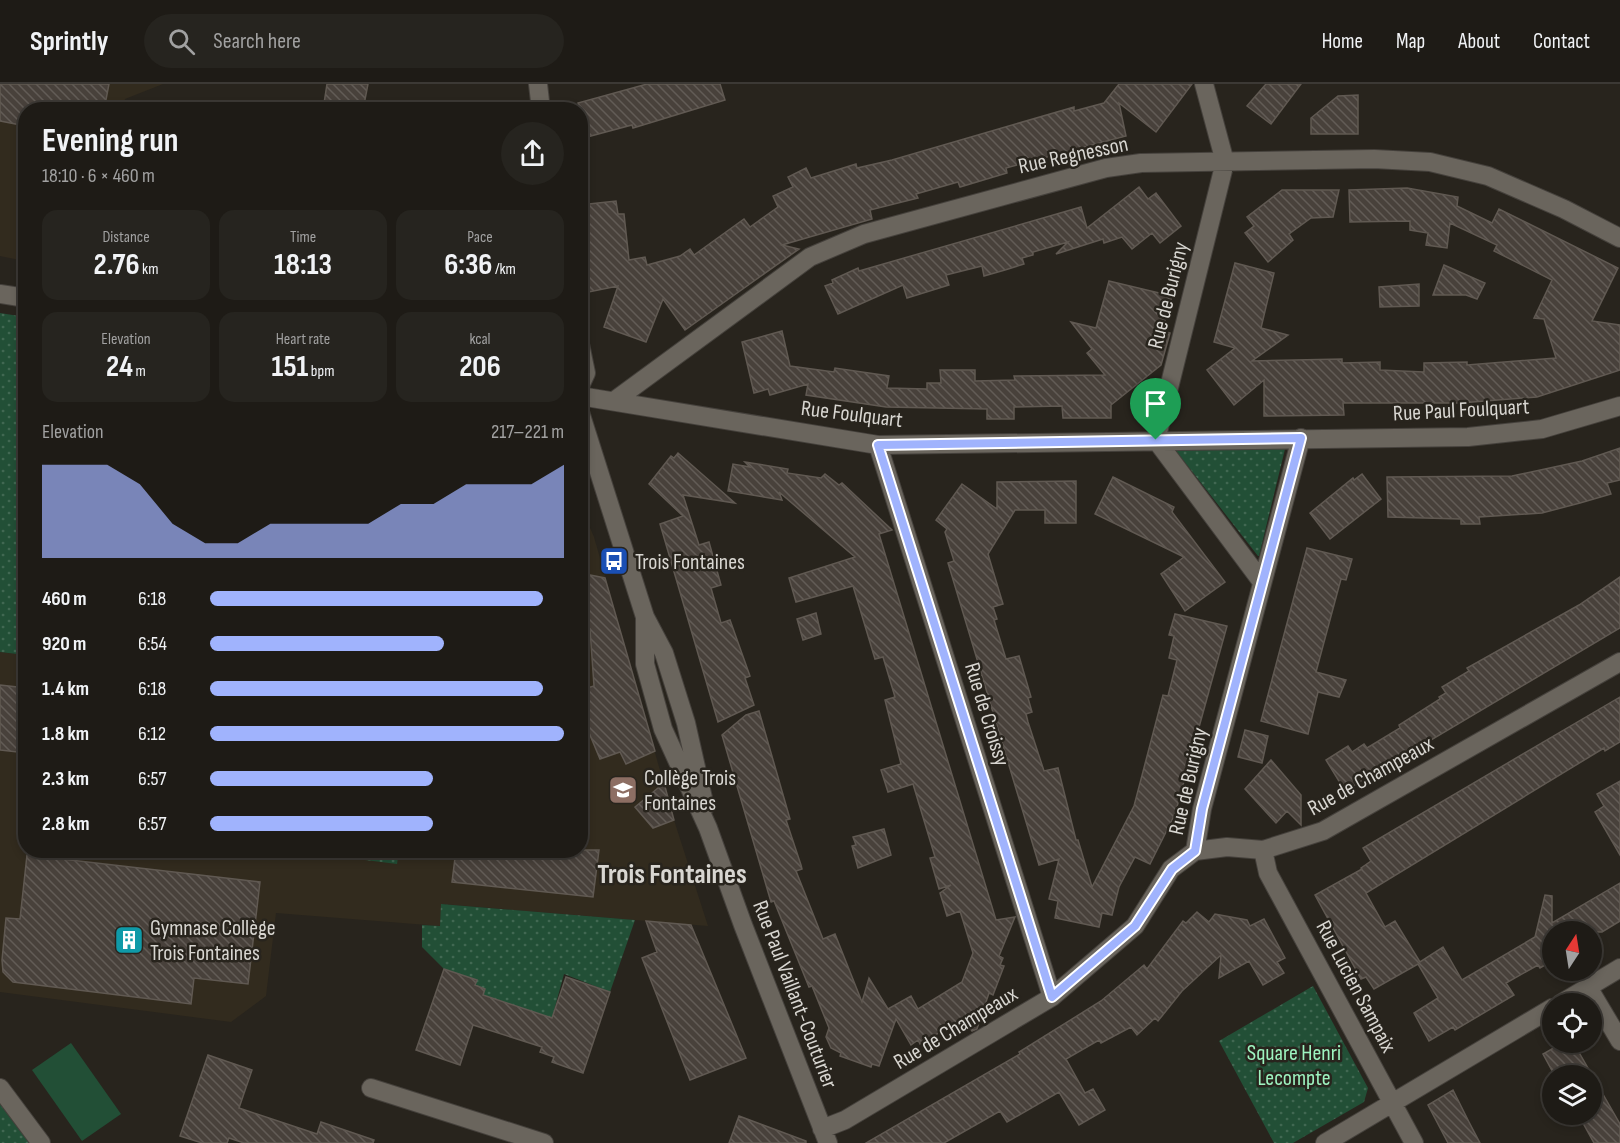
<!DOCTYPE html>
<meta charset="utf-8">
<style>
body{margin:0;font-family:"Sofia Sans Condensed",sans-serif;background:#26241f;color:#f1f3f6;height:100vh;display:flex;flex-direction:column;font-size:22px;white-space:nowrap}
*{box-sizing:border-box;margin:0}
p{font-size:20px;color:#a1a1a1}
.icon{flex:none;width:33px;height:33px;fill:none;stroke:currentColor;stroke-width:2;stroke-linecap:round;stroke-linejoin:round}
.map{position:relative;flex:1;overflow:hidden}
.side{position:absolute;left:18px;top:18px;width:570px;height:756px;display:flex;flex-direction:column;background:#1e1b16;border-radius:24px;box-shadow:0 3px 9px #0003,0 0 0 2px #3c3935}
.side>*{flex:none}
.needle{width:39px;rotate:12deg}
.buttons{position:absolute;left:1542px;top:837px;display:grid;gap:12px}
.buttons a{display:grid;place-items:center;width:60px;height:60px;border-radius:50%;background:#1e1b16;box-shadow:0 3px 9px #0003,0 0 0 2px #3c3935;font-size:30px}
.pin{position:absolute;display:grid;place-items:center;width:51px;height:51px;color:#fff;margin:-62px -26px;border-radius:50% 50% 50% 0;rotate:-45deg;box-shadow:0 0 6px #0007}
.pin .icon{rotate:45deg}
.round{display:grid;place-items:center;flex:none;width:63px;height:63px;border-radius:32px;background:#26241f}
.overview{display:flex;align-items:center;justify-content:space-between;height:102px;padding:0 24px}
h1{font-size:33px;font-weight:700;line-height:45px}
.figures{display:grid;grid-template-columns:repeat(3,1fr);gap:9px;height:102px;padding:6px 24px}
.figures div{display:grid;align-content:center;border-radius:15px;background:#26241f;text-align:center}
.figures b{font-size:30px;font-weight:700}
.figures small{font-size:16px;font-weight:400}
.figures p{font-size:16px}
.chart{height:168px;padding:12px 24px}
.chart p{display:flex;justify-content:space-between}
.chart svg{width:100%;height:108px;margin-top:6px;fill:#a0b3fd;opacity:.7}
ul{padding:0 24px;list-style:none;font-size:20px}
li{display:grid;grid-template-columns:96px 72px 1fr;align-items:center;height:45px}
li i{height:15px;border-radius:8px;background:#a0b3fd}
header{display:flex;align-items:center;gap:36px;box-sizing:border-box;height:84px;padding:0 30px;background:#1e1b16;border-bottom:2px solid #3c3935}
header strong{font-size:28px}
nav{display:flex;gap:33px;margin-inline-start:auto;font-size:21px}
.search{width:420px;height:54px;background:#26241f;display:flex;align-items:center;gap:15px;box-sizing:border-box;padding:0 21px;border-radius:33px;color:#a1a1a1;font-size:22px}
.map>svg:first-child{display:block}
.built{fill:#322b1e}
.green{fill:url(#green-dots)}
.pitch{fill:#224f36}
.building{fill:url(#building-back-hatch);stroke:#605952;stroke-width:1.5}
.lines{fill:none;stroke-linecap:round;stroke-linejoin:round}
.minor-casing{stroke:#45413c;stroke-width:20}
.minor{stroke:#6a655d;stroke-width:18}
.route-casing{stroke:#fff;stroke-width:12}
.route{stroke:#a0b3fd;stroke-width:8}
.labels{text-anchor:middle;stroke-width:5;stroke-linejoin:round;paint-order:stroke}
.street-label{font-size:22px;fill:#d8d6d1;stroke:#28241d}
.poi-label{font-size:22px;fill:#d8d6d1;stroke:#28241d;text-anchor:start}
.park-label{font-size:22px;fill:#9df3bf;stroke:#28241d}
.district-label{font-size:28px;font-weight:bold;fill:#d8d6d1;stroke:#28241d}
</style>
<header>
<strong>Sprintly</strong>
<div class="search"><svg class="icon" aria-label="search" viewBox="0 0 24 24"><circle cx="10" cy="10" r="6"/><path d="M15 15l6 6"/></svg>Search here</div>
<nav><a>Home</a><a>Map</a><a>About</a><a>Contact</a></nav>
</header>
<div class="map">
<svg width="1620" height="1059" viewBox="0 0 1620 1059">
<defs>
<pattern id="green-dots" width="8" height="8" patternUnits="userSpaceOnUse" patternTransform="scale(1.5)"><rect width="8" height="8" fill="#224f36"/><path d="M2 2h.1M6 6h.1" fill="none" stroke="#416852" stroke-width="1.8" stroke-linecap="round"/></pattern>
<pattern id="building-back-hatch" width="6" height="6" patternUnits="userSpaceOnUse" patternTransform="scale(1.5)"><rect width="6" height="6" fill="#48413b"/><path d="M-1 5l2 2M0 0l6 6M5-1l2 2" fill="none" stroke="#625c56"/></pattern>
</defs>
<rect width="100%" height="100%" fill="#28241d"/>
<path class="built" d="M0 0H163L125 15 123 25 26 26 25 177 0 172Z
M581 423 594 453 674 736 708 842 442 820 440 842 276 829 266 912 231 938 0 908V568L25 571 26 766H580Z"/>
<path class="green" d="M0 229 25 233V571L0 568Z
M1173 363 1285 365 1259 472H1258Z
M333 767H399L397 780 333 772Z
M441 820 635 836 610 908 564 890 552 934 483 911 485 905 475 901 477 896 444 885 422 863V841L440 842Z
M1313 902 1368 1004 1364 1018 1293 1059H1274L1219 957Z
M0 1016 32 1059H0Z"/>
<path class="pitch" d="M71 959 121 1030 82 1057 32 986Z"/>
<path class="building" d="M0 0H109L104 26H26V42L0 37Z
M327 0H368L363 26H323Z
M647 0H720L725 16 633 44 632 41 587 53 578 19Z
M1119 0H1192L1156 48 1119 19 1126 52 1006 84 1007 89 960 103 958 98 916 110 918 114 870 126 872 135 782 161 799 165 685 246 663 215 646 258 604 243 618 202 584 209 580 197V155L584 154 580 121 616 117 618 130H624L629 176 645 173 647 181 680 172 690 165 694 171 744 135 750 143 778 123 773 112 793 103 788 93 806 84 811 94 856 80 857 84 892 76 1074 23V27L1104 19Z
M1266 0H1301L1271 40 1247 22Z
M1358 11V50H1311V34L1338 12Z
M1139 103 1148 115 1156 109 1181 142 1160 159 1152 149 1132 165 1122 153 1104 159 1103 155 1056 170 1068 158 1033 168V171L1022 174 1024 180 1005 186 984 192 982 182 946 191 949 201 907 214 903 201 838 230 825 202 833 199 832 196 858 184 859 187 1081 123 1087 144Z
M1407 104 1458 113 1457 122 1492 139 1499 125 1618 184 1592 237 1620 241V286L1537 313 1460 319H1343L1344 331 1264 332V296L1234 321 1207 286 1235 264 1214 258 1235 179 1274 189 1261 244 1288 251 1252 277 1342 275V279L1380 278V286L1424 288V279L1467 278V281L1556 274 1544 235 1534 234 1552 196 1494 167 1497 161 1450 139 1447 164 1426 161 1428 149 1410 146V137L1350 138 1349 106Z
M1282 106H1339L1333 133 1311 134 1289 150 1293 156 1268 178 1245 149 1254 142 1247 133Z
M1444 181 1485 199 1477 215 1466 211H1433Z
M1109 197 1172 212 1162 247 1170 249 1161 281 1111 321V334H1063L1062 322 1014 323V335H987V325L886 323 806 311 808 300 770 311 768 305 754 309 742 258 782 247 790 282 834 288 835 284 889 292 887 304 927 305V299H941L940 286H975V297L1015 296 1014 292 1105 291 1087 269 1092 265 1071 238 1096 244Z
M1419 200V222L1380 223 1379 203Z
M1620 364V396L1607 399 1611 410 1580 419 1542 429 1479 433 1480 440H1461V435L1388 433 1387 393 1512 392 1582 377Z
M678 369 735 419 683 411 699 461 709 458 721 501 711 504 721 539 730 536 750 592 745 594 754 621 718 638 660 440 683 432 649 400 671 372 674 374Z
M745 378 788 385 787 389 821 394 825 390 839 401 842 399 892 446 879 450 996 836 1015 833 999 872 1003 874 1000 881 1004 882 993 911 989 909 977 945 972 947 964 934 920 960 918 956 911 961 896 935 879 982 872 980 871 983 840 972 841 969 831 964 826 953 829 944 812 902 809 903 774 817 771 818 722 651 746 631 759 627 790 735 786 736 801 781 802 785 796 787 823 855 835 850 862 918 869 894 888 925 911 912 918 925 962 898 973 869 960 827 947 832 940 809 951 801 939 805 930 774 935 773 913 700 888 708 881 686 901 680 885 616 895 613 883 573 875 575 853 502 796 518 789 494 855 473 779 408 782 416 728 407 733 380 750 383Z
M1362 390 1381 415 1330 455 1310 429 1353 394 1354 396Z
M1113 393 1174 423 1172 428 1225 498 1185 527 1161 490 1184 473 1095 430Z
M1076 397V439H1045V426H1015L988 470 1003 520 993 523 997 535 994 536 1006 575 1019 572 1031 613 1028 614 1032 628 1026 630 1028 638 1044 687 1058 684 1076 756H1078L1092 803 1134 722 1163 611 1168 612 1177 576 1169 574 1174 552 1169 551 1175 530 1227 542 1175 730 1150 780 1135 773 1119 803 1112 831 1102 829 1099 843 1055 834 1058 817 1049 815 1059 775 1039 781 948 479 954 477 945 448 947 445 936 436 962 400 997 425V398Z
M1307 464 1352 475 1346 496 1341 495 1338 506 1316 588 1346 596 1339 613 1318 608 1308 650 1261 637Z
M580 489 605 494 655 667 626 680 620 668 600 675 580 627V606L594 602 590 545 580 543Z
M1620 493V544L1345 707 1326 676 1348 662 1352 668 1364 660 1367 664 1400 644 1399 641 1440 615 1439 613 1446 609 1442 603 1469 587 1467 584 1579 521Z
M816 529 821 550 803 556 797 535Z
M0 601 26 604V669L0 666Z
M1620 613V658L1605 667 1604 664 1366 809 1385 843 1395 837 1420 878 1443 863 1462 896 1535 853 1545 811 1552 812V839L1620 799V837L1602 848H1552V877L1540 884 1538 881 1506 899 1514 911 1455 946 1453 943 1429 957 1414 929 1438 914 1418 880 1374 905 1366 893 1361 895 1315 811 1362 785 1361 784 1371 777 1363 764Z
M1245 646 1268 652 1262 679 1238 673Z
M1271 676 1301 711V741L1287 727 1276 739 1245 705Z
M1620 697V771L1595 728 1604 722 1597 710Z
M664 699 674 736 653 744 635 723Z
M884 745 891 771 858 784 852 762 856 761 853 753Z
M456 766H599L593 813 452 798Z
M27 771 260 798 248 900 194 894 191 920 13 898 3 888 2 876 6 834 20 835Z
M1197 828 1209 838 1215 830 1247 836 1250 842 1264 835 1285 874 1277 878 1284 889 1263 901 1249 877 1219 894 1221 871 1182 907 1158 937 1155 934 1137 951 1131 943 1101 959 1099 956 1066 975 1085 1009 1093 1005 1105 1026 1079 1041 1059 1008 1007 1038 1000 1027 944 1059H866L1020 970 1019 968 1101 917 1144 881 1147 885 1183 837 1186 839Z
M646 837 691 841 746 974 690 996 642 874 657 868Z
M444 885 477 896 475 901 485 905 483 911 552 934 566 893 610 908 583 989 552 978 554 973 540 968 542 963 473 941 460 981 416 966Z
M1564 958H1573L1620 1040V1059H1594L1578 1030H1592V992H1555L1543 970Z
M208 971 252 986 239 1024 317 1050 321 1038 374 1056 373 1059H244L229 1054 227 1059H202L180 1052Z
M1453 1006 1469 1038 1480 1059H1448L1428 1021Z
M739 1032 806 1057V1059H729Z"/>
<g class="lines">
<g class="minor-casing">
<path id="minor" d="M538 0 541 26
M0 210 26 214
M580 260 586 289 580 302
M580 312 878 361 1468 353 1542 345 1620 322
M614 317 810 173 864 150 1106 84 1141 79 1374 75 1430 78 1488 92 1564 125 1620 154
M580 328 645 533 664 569 686 639 705 723
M1156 356 1225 78 1204 0
M1156 356 1262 498
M878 361 1052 913
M645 533V580L663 645 708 744 743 841 828 1059
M1263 766 1268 789 1414 1059
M1195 767 1202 725 1301 354
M1588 903 1620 957
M1560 920 1620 884
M0 1004 41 1059
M371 1004 544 1059
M822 1045 845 1036 1052 913 1135 842 1171 785 1195 767 1227 763 1263 766 1323 747 1620 578
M1325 1059 1552 924"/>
</g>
<use href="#minor" class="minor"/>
</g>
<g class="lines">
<g class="route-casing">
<path id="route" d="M1301 354 1202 725 1195 767 1172 785 1135 842 1052 913 878 361Z"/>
</g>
<use href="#route" class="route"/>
</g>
<defs>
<g id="bus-square" transform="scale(1.5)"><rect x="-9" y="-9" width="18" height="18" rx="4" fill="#1a4fb4" stroke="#28241d"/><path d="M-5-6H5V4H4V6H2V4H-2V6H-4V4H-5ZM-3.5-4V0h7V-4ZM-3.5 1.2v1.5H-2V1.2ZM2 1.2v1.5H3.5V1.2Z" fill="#fff"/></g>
<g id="school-square" transform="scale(1.5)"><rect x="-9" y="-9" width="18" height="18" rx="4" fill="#8d6e63" stroke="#28241d"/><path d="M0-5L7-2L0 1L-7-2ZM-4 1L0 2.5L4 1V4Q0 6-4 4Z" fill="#fff"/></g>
<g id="building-square" transform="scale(1.5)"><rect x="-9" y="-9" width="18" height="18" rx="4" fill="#0f9aa8" stroke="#28241d"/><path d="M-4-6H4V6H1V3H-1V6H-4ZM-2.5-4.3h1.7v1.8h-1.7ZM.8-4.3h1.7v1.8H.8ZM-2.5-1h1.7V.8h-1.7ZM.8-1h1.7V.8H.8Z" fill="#fff"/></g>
</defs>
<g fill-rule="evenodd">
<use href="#bus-square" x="614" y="477"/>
<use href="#school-square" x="623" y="706"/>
<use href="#building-square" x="129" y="856"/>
</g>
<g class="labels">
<g class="street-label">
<text transform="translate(1073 70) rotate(-12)" y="8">Rue Regnesson</text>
<text transform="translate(1167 211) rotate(-76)" y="8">Rue de Burigny</text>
<text transform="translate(1461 325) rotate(-3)" y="8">Rue Paul Foulquart</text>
<text transform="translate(852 329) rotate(7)" y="8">Rue Foulquart</text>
<text transform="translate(988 630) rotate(73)" y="8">Rue de Croissy</text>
<text transform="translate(1370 691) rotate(-29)" y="8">Rue de Champeaux</text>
<text transform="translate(1187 697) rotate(-77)" y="8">Rue de Burigny</text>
<text transform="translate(1357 902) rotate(62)" y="8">Rue Lucien Sampaix</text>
<text transform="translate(796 910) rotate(69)" y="8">Rue Paul Vaillant-Couturier</text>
<text transform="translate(955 943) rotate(-31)" y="8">Rue de Champeaux</text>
</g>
<g class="poi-label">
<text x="635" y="485">Trois Fontaines</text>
<text x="644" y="701">Collège Trois<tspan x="644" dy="25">Fontaines</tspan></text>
<text x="150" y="851">Gymnase Collège<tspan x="150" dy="25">Trois Fontaines</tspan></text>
</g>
<g class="park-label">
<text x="1294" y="976">Square Henri<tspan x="1294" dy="25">Lecompte</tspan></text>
</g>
<g class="district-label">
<text x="672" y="799">Trois Fontaines</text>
</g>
</g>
</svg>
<div class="buttons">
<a><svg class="needle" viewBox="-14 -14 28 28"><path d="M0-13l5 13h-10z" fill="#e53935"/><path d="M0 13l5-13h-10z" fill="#a1a1a1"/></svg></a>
<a><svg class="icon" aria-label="locate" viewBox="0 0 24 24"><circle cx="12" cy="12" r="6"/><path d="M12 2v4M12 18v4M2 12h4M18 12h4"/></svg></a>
<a><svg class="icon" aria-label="layers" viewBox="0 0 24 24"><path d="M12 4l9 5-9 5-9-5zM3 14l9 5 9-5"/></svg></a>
</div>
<div class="pin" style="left:1156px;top:356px;background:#1e9e55"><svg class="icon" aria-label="arrive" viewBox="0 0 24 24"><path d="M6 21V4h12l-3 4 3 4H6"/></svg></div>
<section class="side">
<div class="overview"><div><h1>Evening run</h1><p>18:10 · 6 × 460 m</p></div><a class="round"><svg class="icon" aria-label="share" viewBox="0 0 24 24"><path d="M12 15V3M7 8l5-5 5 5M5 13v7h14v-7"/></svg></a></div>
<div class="figures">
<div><p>Distance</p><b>2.76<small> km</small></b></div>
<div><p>Time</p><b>18:13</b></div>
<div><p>Pace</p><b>6:36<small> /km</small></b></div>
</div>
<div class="figures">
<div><p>Elevation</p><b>24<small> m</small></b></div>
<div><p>Heart rate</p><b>151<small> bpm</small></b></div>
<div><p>kcal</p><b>206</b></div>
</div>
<div class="chart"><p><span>Elevation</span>217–221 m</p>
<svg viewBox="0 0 160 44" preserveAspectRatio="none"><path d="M0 44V6L10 6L20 6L30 14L40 30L50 38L60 38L70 30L80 30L90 30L100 30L110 22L120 22L130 14L140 14L150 14L160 6V44z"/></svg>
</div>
<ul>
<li><b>460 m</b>6:18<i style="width:94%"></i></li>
<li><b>920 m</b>6:54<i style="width:66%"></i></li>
<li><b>1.4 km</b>6:18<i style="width:94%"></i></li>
<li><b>1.8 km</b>6:12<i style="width:100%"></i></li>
<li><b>2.3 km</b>6:57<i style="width:63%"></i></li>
<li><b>2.8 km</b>6:57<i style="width:63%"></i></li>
</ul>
</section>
</div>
